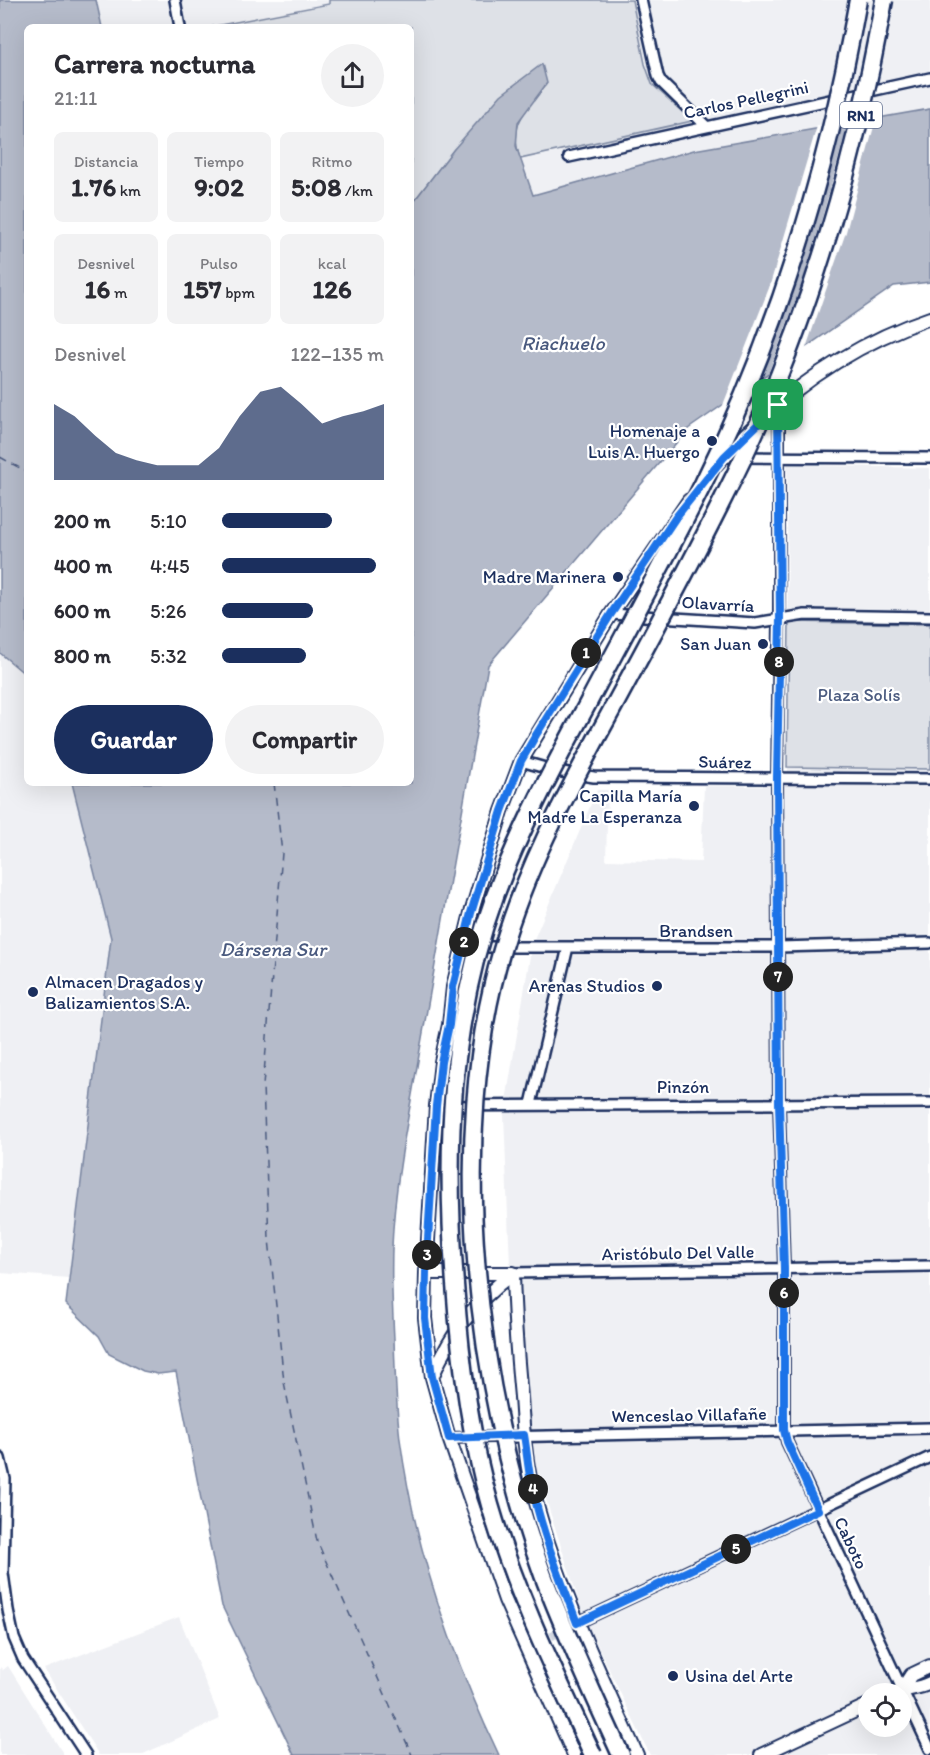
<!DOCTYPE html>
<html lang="es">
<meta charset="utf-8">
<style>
body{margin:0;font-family:Itim,sans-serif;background:#f2f2f3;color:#2b2b33;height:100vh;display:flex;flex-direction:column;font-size:22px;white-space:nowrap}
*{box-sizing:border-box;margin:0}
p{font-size:20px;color:#7c7c81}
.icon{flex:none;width:33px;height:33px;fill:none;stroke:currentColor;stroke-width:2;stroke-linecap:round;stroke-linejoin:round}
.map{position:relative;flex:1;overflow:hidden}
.side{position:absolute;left:24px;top:24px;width:390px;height:762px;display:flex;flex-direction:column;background:#fff;border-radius:9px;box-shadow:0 6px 24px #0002}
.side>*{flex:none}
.fabs{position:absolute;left:858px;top:1683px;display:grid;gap:12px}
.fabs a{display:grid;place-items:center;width:54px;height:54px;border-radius:50%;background:#fff;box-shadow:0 6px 24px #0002;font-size:30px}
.pin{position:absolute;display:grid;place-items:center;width:51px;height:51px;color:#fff;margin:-26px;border-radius:12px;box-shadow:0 3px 9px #0006}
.km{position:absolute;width:30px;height:30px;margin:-15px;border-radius:50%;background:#222;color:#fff;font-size:16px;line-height:30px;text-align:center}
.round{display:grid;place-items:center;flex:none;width:63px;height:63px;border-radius:32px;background:#f2f2f3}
.overview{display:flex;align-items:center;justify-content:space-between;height:102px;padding:0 30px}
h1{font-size:27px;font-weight:700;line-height:45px}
.stats{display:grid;grid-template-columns:repeat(3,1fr);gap:9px;height:102px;padding:6px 30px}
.stats div{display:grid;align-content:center;border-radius:9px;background:#f2f2f3;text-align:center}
.stats b{font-size:26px;font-weight:700}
.stats small{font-size:16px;font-weight:400}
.stats p{font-size:16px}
.chart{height:168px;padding:12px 30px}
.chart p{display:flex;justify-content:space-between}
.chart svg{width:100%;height:108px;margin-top:6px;fill:#1b2f5e;opacity:.7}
.action{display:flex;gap:12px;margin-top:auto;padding:12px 30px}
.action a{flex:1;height:69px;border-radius:36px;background:#1b2f5e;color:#fff;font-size:24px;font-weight:700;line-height:69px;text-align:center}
.action a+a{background:#f2f2f3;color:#2b2b33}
ul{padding:0 30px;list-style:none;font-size:20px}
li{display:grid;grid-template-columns:96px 72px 1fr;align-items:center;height:45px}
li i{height:15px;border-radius:8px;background:#1b2f5e}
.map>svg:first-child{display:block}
.built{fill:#eff0f4;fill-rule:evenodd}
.green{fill:#dee1e7;stroke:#7c88a2;stroke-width:1.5}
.water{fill:#b5bbca;stroke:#77839f;stroke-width:1.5}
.pier{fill:#fff}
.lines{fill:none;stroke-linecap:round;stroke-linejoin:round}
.ferry{stroke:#49597e;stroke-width:1.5;stroke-dasharray:8 6;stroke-linecap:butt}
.minor-tunnel{stroke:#d1d5df;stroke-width:9;stroke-dasharray:9 4.5;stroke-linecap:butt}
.minor-casing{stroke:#1b2f5e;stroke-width:14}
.secondary-casing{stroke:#1b2f5e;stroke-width:16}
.minor{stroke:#fff;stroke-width:9}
.secondary{stroke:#fff;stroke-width:12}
.motorway-bridge-casing{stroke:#1b2f5e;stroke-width:21;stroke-linecap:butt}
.motorway-bridge{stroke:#fff;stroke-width:16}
.route-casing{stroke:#fff;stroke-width:12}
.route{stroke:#1a73e8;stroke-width:8}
.poi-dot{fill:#1b2f5e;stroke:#fff;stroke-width:2}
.labels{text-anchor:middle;stroke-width:4.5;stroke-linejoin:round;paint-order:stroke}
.shield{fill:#fff;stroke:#5f6d8e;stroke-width:1.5}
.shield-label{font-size:16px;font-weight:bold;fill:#1b2f5e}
.street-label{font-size:18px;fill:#1b2f5e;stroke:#fff}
.poi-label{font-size:18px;fill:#1b2f5e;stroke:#fff;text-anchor:end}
.park-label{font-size:18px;fill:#4c5c80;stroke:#fff}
.water-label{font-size:20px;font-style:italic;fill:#49597e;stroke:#fff}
</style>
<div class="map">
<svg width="930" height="1755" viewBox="0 0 930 1755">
<rect width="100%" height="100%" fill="#fff"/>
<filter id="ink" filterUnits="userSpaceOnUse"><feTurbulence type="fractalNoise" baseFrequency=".0167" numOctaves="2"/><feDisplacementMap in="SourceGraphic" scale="12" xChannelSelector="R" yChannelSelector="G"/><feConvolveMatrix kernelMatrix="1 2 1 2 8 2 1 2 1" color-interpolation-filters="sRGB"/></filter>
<g filter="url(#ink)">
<path class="built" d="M96 0H930V109L694 150 533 195 500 95 411 205V27H102Z
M787 465 930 468V1755H650L584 1617 527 1441 510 1267 504 1113 532 944 597 790H608L606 860 701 862 704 786H788ZM868 1694H902V1726H868Z
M0 653 27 676V783H72L111 938 69 1278 0 1273Z
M179 1617 220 1719 141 1755H99L44 1669Z
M8 1666 30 1701 64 1755H0V1667L3 1670Z"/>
<path class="green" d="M329 0H632L645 64 652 84 692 121 520 159C508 122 527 110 547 83L454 149 411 205V27H210L329 4Z
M789 622 930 624V769L787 767Z"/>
<path class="water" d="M0 0H96L102 27H27V676L0 653Z
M542 64 547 83 518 122 516 146 533 195 694 150 930 109V282L894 286 688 429 488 665 404 1140C400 1165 396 1191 394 1217 390 1257 392 1299 394 1339 395 1373 396 1406 400 1439 415 1549 451 1655 499 1755H294L222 1606 176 1372 158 1374 143 1371 109 1354 99 1336 66 1304 111 938 72 783H411V205L454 149 501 95Z"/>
<path class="pier" d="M877 115 846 232 805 351 766 379 802 284 820 225 849 120Z
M844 121 812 237 792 296 759 384 721 410 769 288 817 126Z"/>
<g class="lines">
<path class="ferry" d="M0 457 27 472
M274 783 282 853 263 1086 269 1239 284 1382 317 1541 412 1755"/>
<path class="minor-tunnel" d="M539 1642 567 1628"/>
<g class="minor-casing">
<path id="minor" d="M175 0 180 27
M641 0 658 76 661 82 706 126
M569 157 930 78
M779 405V619L777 779 779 1103 784 1269V1430L787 1442 930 1749
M724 457 930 458
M611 614 755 623 805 615 930 617
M521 761 556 771 594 777 930 779
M477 947H778L930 943
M531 1104 568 947
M436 1106 930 1103
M513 1273 930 1266
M449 1438 930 1428
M0 1458 5 1479 3 1573 8 1610 14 1638 23 1659 86 1755
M577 1623 930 1457"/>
</g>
<g class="secondary-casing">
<path id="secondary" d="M716 465C775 399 846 346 930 318
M426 1273H513
M513 1273C514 1315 517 1355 521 1397 523 1427 525 1458 532 1487 555 1581 598 1668 637 1755
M432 1377C452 1331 474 1303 513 1273
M902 1689 911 1675 930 1666
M892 1694C905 1688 917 1690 930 1683
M574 1755 505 1600 449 1438 432 1377 425 1318 426 1273 436 1106 441 1062 449 1025 453 987 471 913 502 811 521 761 611 614 689 500
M761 1755 868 1705"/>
</g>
<use href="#minor" class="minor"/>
<use href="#secondary" class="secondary"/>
<g class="motorway-bridge-casing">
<path id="motorway-bridge" d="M593 1755C555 1673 515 1591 490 1505 469 1432 460 1358 455 1284 445 1153 449 1021 495 896 520 829 554 766 588 703 626 631 665 560 701 488 778 334 828 169 858 0
M621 1755C594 1696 566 1636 543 1575 476 1393 446 1138 502 950 525 871 563 800 602 728 642 654 682 581 720 505 801 347 853 175 884 0"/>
</g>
<use href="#motorway-bridge" class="motorway-bridge"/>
</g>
</g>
<g class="lines" filter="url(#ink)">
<g class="route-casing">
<path id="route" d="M778 405 780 619 777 778 779 1103 784 1269V1430L787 1442 818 1510 577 1623C560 1578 542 1533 532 1486 528 1469 527 1452 524 1435L449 1438 432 1377 425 1318 426 1273 436 1106 441 1062 449 1025 453 987 471 913 502 811 521 761 536 735 611 614 676 517 724 457Z"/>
</g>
<use href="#route" class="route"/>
</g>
<g class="poi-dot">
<circle cx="712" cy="441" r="6"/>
<circle cx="618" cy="577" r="6"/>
<circle cx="763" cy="644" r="6"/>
<circle cx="694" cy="806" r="6"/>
<circle cx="657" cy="986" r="6"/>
<circle cx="33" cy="992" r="6"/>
<circle cx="673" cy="1676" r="6"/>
</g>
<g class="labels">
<rect class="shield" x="840" y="102" width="42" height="26" rx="4.5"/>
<g class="shield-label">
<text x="861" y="121">RN1</text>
</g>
<g class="street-label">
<text transform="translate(746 100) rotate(-12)" y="6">Carlos Pellegrini</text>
<text transform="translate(718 604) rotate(3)" y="6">Olavarría</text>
<text transform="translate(725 762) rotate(1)" y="6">Suárez</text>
<text x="696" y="937">Brandsen</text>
<text x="683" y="1093">Pinzón</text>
<text transform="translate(678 1253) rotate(-1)" y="6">Aristóbulo Del Valle</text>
<text transform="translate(689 1415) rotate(-1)" y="6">Wenceslao Villafañe</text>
<text transform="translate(851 1543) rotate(65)" y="6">Caboto</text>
</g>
<g class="poi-label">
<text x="700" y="437">Homenaje a<tspan x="700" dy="21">Luis A. Huergo</tspan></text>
<text x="606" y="583">Madre Marinera</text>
<text x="751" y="650">San Juan</text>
<text x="682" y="802">Capilla María<tspan x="682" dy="21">Madre La Esperanza</tspan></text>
<text x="45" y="988" text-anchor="start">Almacen Dragados y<tspan x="45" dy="21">Balizamientos S.A.</tspan></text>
<text x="645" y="992">Arenas Studios</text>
<text x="685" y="1682" text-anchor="start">Usina del Arte</text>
</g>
<g class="park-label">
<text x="859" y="701">Plaza Solís</text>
</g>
<g class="water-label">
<text x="563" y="350">Riachuelo</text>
<text x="273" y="956">Dársena Sur</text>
</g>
</g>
</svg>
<div class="fabs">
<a><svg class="icon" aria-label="locate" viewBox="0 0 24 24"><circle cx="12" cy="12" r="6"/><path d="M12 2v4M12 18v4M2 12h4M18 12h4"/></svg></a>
</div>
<div class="pin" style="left:778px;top:405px;background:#1e9e55"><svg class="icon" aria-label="arrive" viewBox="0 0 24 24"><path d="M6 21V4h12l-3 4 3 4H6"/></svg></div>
<b class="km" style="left:586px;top:653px">1</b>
<b class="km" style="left:464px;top:942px">2</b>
<b class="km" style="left:427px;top:1255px">3</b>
<b class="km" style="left:533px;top:1489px">4</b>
<b class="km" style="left:736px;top:1549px">5</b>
<b class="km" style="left:784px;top:1293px">6</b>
<b class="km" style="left:778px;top:977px">7</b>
<b class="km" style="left:779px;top:662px">8</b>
<section class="side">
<div class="overview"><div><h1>Carrera nocturna</h1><p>21:11</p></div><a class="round"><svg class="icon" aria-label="share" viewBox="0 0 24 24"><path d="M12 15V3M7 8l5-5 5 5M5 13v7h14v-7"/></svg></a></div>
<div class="stats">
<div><p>Distancia</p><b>1.76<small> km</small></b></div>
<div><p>Tiempo</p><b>9:02</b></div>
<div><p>Ritmo</p><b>5:08<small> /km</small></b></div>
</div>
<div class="stats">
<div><p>Desnivel</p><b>16<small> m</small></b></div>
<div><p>Pulso</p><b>157<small> bpm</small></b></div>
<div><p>kcal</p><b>126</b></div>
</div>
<div class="chart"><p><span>Desnivel</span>122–135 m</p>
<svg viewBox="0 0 160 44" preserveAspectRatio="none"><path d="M0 44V13L10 18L20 26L30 33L40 36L50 38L60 38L70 38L80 31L90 18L100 8L110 6L120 13L130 21L140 18L150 16L160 13V44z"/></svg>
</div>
<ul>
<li><b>200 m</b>5:10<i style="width:68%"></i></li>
<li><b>400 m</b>4:45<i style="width:95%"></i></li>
<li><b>600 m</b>5:26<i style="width:56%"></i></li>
<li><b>800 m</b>5:32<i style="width:52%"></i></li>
</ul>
<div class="action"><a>Guardar</a><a>Compartir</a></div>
</section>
</div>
